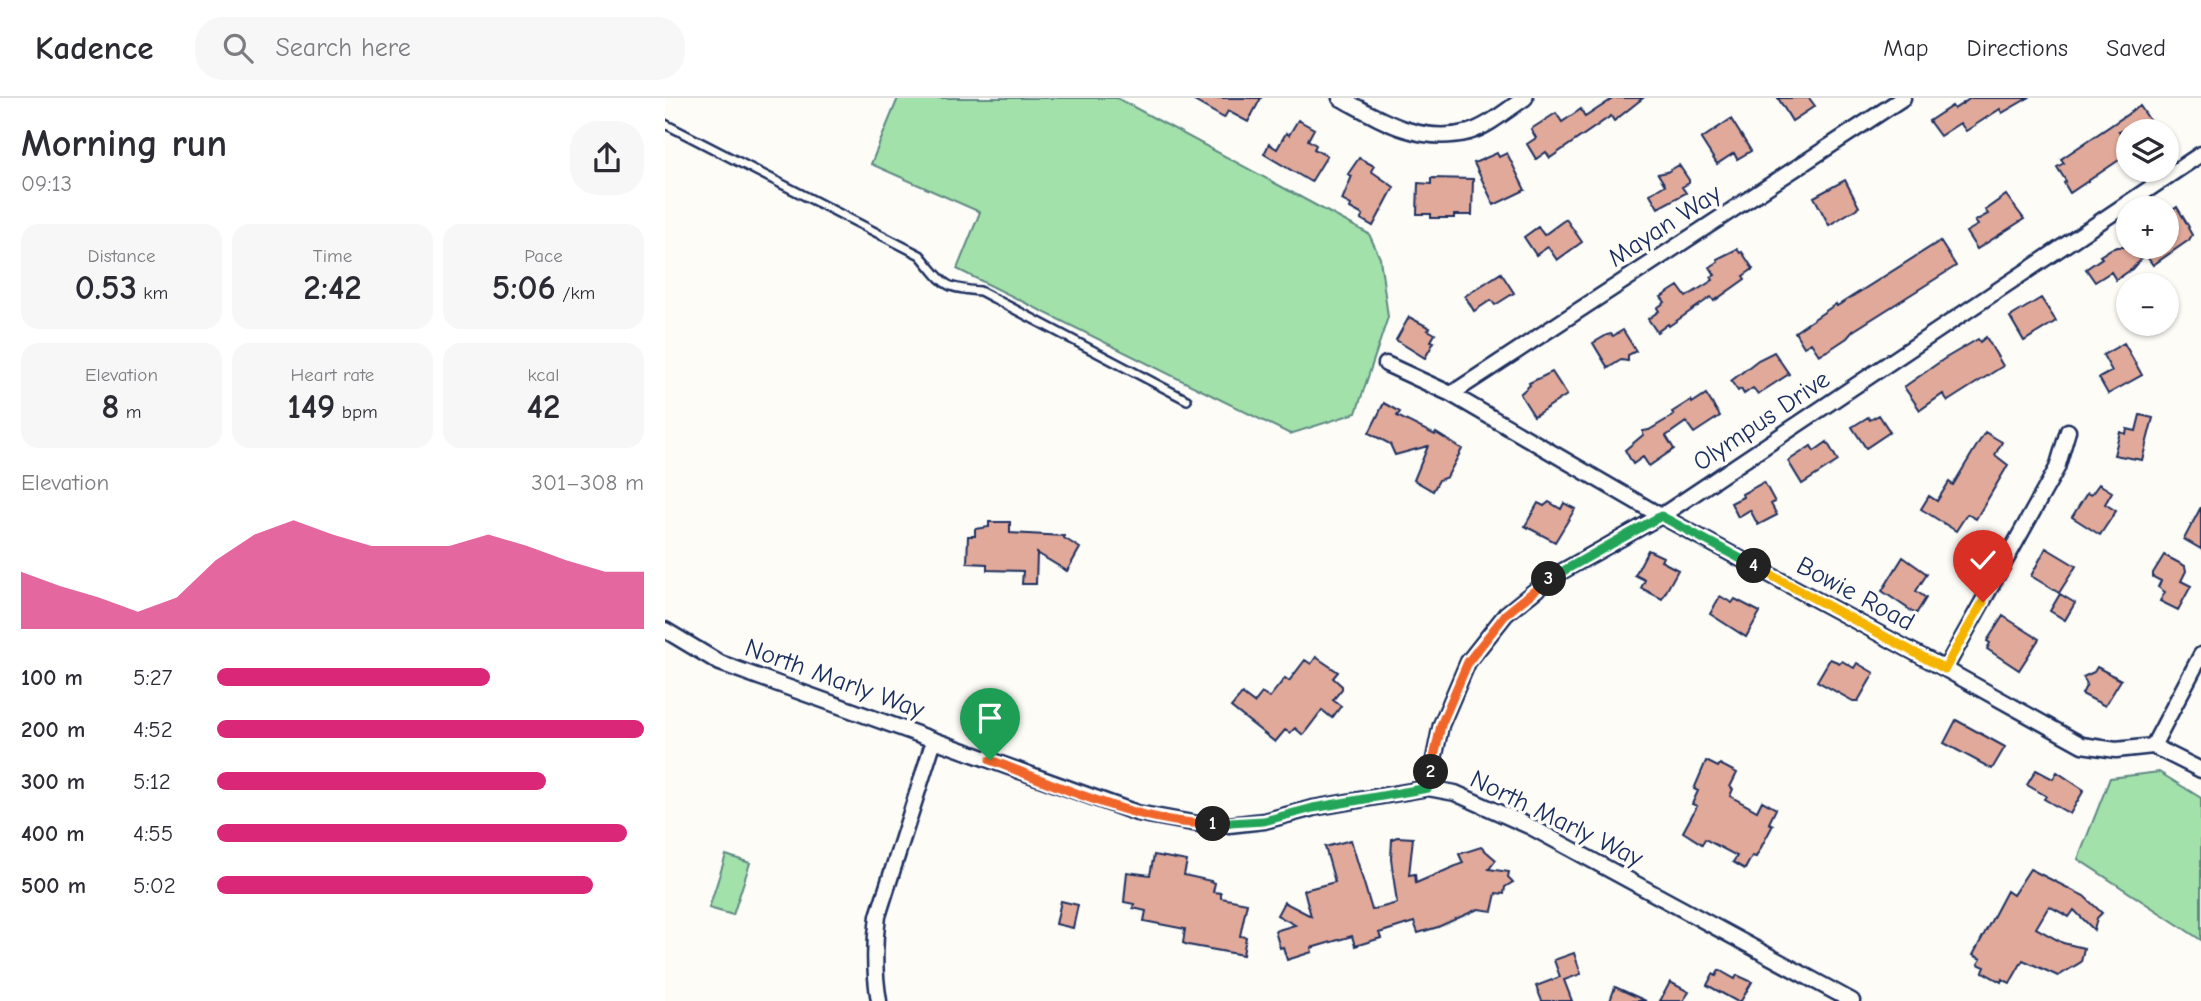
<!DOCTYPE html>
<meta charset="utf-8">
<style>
body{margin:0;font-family:"Comic Neue",sans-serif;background:#f7f7f7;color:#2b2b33;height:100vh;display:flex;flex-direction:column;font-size:26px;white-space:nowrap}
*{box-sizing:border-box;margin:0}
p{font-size:23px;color:#7c7c81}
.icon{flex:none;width:38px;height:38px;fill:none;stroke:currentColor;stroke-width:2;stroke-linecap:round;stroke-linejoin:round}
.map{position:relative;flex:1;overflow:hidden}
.panel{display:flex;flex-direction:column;background:#fff;width:665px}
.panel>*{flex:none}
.tools{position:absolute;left:1451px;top:21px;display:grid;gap:14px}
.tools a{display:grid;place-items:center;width:63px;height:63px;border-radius:50%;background:#fff;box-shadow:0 2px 5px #0004;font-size:35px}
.pin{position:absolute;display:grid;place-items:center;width:60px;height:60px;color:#fff;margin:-72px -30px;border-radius:50% 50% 50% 0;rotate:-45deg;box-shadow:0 0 7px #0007}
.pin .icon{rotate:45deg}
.km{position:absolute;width:35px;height:35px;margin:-18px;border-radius:50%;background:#222;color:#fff;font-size:19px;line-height:35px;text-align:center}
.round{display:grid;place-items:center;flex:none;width:74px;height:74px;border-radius:28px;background:#f7f7f7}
.summary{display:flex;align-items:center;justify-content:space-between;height:119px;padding:0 21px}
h1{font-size:38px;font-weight:700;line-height:52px}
.figures{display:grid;grid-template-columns:repeat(3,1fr);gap:10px;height:119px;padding:7px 21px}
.figures div{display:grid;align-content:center;border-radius:18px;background:#f7f7f7;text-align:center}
.figures b{font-size:35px;font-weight:700}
.figures small{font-size:19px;font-weight:400}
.figures p{font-size:19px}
.chart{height:196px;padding:14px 21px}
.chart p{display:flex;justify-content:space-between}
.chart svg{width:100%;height:126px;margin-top:7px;fill:#db2777;opacity:.7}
ul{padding:0 21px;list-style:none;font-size:23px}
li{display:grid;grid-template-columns:112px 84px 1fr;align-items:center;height:52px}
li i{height:18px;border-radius:9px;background:#db2777}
header{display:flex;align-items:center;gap:42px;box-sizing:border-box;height:98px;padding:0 35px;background:#fff;border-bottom:2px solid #e1e1e2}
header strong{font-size:33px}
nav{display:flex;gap:38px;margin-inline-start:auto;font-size:24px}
.search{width:490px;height:63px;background:#f7f7f7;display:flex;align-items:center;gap:18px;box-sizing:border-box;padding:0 24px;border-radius:28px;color:#7c7c81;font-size:26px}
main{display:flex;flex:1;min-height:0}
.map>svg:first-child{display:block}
.green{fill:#a2e1a9;stroke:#5e8884;stroke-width:2}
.building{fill:#e1a99a;stroke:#1b2f5e;stroke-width:2}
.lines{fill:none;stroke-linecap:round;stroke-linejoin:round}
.service-casing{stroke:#1b2f5e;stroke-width:12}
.minor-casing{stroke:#1b2f5e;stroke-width:19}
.service{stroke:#fdfcf7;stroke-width:7}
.minor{stroke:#fdfcf7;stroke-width:14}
.split-1-casing{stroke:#fff;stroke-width:14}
.split-2-casing{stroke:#fff;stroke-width:14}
.split-3-casing{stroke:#fff;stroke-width:14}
.split-4-casing{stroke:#fff;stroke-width:14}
.split-5-casing{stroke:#fff;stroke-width:14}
.split-6-casing{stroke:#fff;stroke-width:14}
.split-1{stroke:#f0652b;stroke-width:9}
.split-2{stroke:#22a559;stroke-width:9}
.split-3{stroke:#f0652b;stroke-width:9}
.split-4{stroke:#22a559;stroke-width:9}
.split-5{stroke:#f5b400;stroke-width:9}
.split-6{stroke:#f5b400;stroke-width:9}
.labels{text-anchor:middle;stroke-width:7;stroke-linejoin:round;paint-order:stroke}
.street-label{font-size:26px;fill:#1b2f5e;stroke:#fdfcf7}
</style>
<header>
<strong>Kadence</strong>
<div class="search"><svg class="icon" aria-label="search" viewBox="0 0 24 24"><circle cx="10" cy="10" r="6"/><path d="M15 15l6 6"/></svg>Search here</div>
<nav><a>Map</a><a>Directions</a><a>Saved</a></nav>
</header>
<main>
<section class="panel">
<div class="summary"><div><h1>Morning run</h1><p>09:13</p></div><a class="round"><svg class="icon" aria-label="share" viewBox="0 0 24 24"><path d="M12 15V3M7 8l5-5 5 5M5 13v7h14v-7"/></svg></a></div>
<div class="figures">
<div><p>Distance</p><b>0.53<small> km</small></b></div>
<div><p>Time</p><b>2:42</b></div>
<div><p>Pace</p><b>5:06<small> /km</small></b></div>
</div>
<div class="figures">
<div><p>Elevation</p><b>8<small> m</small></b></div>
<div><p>Heart rate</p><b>149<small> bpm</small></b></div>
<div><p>kcal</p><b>42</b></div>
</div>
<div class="chart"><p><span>Elevation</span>301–308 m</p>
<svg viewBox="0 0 160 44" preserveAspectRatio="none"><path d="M0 44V24L10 29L20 33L30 38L40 33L50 20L60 11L70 6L80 11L90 15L100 15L110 15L120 11L130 15L140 20L150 24L160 24V44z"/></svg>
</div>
<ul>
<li><b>100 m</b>5:27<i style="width:64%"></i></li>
<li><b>200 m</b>4:52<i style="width:100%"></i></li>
<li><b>300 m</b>5:12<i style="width:77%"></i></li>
<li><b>400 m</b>4:55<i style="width:96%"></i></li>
<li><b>500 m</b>5:02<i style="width:88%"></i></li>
</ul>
</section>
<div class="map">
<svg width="1536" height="903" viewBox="0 0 1536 903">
<rect width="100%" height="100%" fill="#fdfcf7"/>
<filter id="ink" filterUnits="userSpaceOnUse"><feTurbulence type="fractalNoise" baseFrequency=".0143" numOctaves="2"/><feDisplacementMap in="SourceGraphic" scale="14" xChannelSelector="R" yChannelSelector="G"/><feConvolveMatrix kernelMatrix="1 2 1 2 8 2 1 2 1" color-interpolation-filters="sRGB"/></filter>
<g filter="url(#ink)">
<path class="green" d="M233 0H452L704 136 715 160 723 219 691 315 625 336 292 171 315 114 206 66Z
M1494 674 1536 700V842L1413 761 1445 680Z
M61 757 85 765 68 817 44 810Z"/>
<path class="building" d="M524 0H596L583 24 563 13 559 20Z
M949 0H978L949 23 946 18 885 60 881 54 871 61 862 46 871 40 866 31 891 15 897 24 916 11 920 19Z
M1113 0H1144L1150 8 1127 23Z
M1306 0H1363L1337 15 1335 11 1301 33 1295 25 1275 38 1264 23 1287 8 1289 11Z
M1475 8 1492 33H1454L1463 48V56L1405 95 1399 85 1401 83 1392 69 1399 65 1396 61Z
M1066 21 1086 53 1072 61 1069 55 1052 66 1036 41Z
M633 22 649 31 643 42 651 47 649 51 662 58 646 84 599 56 604 46 612 51 621 35 624 37Z
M832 55 834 59 842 55 860 92 829 107 809 65Z
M694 60 709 68 706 73 729 89 708 128 696 121 698 117 685 110 686 107 677 102 687 78 683 76Z
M1014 67 1024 82V85L1017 89 1021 95 993 110 985 96 1000 87 993 76 1002 74Z
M766 80 808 81 807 117H789V120H766V116H752L753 85 766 86Z
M1180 82 1194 109 1164 127 1149 99Z
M1341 97 1359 121 1312 151 1301 134 1313 127 1310 123 1323 116 1320 112Z
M1512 109 1524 129 1523 130 1527 137 1524 142 1488 167 1480 156 1467 171 1451 182 1446 174 1430 184 1421 171 1437 160 1435 158 1446 151 1452 149H1502V116Z
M901 121 917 144 892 162 883 149 871 157 859 139 873 129 879 137Z
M1275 143 1291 168 1188 233 1182 240 1164 252 1154 257 1146 245 1139 249 1130 234 1171 206 1172 208Z
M1072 151 1075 155 1077 154 1088 171 1078 178 1080 181 1049 203 1046 199 1004 228 1003 226 992 234 983 221 994 213 992 210 1000 204 996 199 1013 188 1021 199 1048 182 1046 179 1050 177 1045 169 1053 164 1052 161Z
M836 175 849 195 830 207 826 202 809 213 800 198Z
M1376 200 1391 223 1359 243 1345 219Z
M744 219 765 230 763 232 770 236 766 243 769 244 760 260 731 242Z
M958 232 971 253 963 257V263L956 262 943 270 928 245 942 237 946 236 948 238Z
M1321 239 1338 268 1283 303 1278 296 1255 312 1239 289 1279 261 1313 241 1315 244Z
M1459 245 1477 277 1443 296 1434 280 1447 273 1438 257Z
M1109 254 1124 276 1093 296 1088 290 1079 296 1076 291 1073 293 1066 283 1093 262Z
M887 274 902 297 869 318 855 296 865 287 864 285Z
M1041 296 1055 318 1029 335 1021 324 1001 338 1009 351 984 368 978 359 968 366 960 352 978 337V333L984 332 1009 317 1007 314 1026 302 1027 305Z
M719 305 735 314 732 318 770 337 771 335 797 351 782 379 774 382 768 393 749 382 763 348 730 357 725 346 704 335Z
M1214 317 1225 334 1201 350 1187 329 1203 319 1205 322Z
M1475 317 1488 320 1477 362 1449 357 1455 334 1461 336 1462 331 1471 333Z
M1320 334 1337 344 1330 357 1343 367 1311 421 1302 416 1291 433 1256 411 1264 398 1272 403 1284 384 1288 387Z
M1162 344 1173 363 1137 386 1123 363 1146 348 1149 353Z
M1099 384 1110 404 1106 406 1112 417 1093 427 1085 412 1073 419 1066 405 1078 399 1077 396Z
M1434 386 1447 394 1440 406 1451 413 1435 437 1407 419 1422 395 1426 397Z
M884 404 896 411 899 405 910 411 890 444 860 428 873 405 879 408Z
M1536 409V451L1519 441Z
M324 424H345V435L399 438V440L415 450 402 473 372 455 371 486H357L358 473 322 472V466L302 465 303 438H310V431L324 429Z
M1381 450 1411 468 1394 495 1366 478Z
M983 452 998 459 996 463 1013 472 997 501 976 490 980 482 970 477Z
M1499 457 1520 468 1521 473 1516 483 1526 488 1513 512 1495 503 1500 494 1493 489 1496 483 1488 479V475Z
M1238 459 1262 476 1251 493 1261 500 1251 516 1217 493Z
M1395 496 1410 505 1400 522 1385 513Z
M1055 498 1067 505 1070 501 1095 514 1081 539 1045 516Z
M1338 518 1374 541 1354 572 1322 551 1325 545 1322 543Z
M651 559 673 574 668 580 677 588V591L668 602 676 608 667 620 657 612 638 637 630 630 625 635 620 632 610 644 566 609 577 596 589 605 597 595 604 600 620 580 624 583 640 562 646 566Z
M1165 561 1175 565 1177 563 1189 570 1192 565 1209 575 1193 603H1188L1152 583Z
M1432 569 1456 582 1440 608 1417 596 1422 586 1418 579 1429 574Z
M1291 622 1340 649 1327 671 1279 645Z
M1041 663 1053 669 1055 666 1072 675 1065 689 1068 691 1065 698 1092 713 1097 703 1111 711 1104 725 1108 727 1101 740 1091 759 1087 758 1080 771 1068 764 1072 758 1040 741 1037 746 1018 734 1032 708 1027 706 1033 693 1029 691Z
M1371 672 1388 681 1392 674 1419 692 1405 716 1379 701 1381 698 1362 687Z
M732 739 748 740 744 777 750 776 751 785 798 765 794 756 816 749 831 762 824 771 844 774 843 779 848 784 840 789 839 796 831 795 827 813 813 811 773 829 753 835 749 824 714 835 716 840 690 848 687 838 646 850 647 854 622 862 618 849 615 850 610 833 630 827 612 817 619 804 646 818 639 792 670 784 660 749 686 742 707 812 732 805 726 761 727 741Z
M489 757 522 763 519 777 546 783 545 784 550 785 548 794 556 795V800L582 805 575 838 581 839 578 857 523 847 518 845 520 831 479 823 481 813 468 810 469 806 459 804 462 774 485 777Z
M1365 771 1419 798 1437 815 1432 820 1429 832 1409 812 1404 819 1384 808 1371 830 1398 845 1419 850 1416 864 1393 878 1358 862 1345 885 1337 881 1336 884 1318 874 1320 869 1313 866 1316 861 1308 857 1342 793 1348 797Z
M396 803 413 807 408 830 391 826Z
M909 855 916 876 899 882 907 903H877L871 888 895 879 889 862Z
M1054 872 1070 881 1072 877 1087 884 1076 903H1071L1042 887 1048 876 1051 878Z
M1005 884 1024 894 1018 903H995Z
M950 889 981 903H945Z"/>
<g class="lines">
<g class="service-casing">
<path id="service" d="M0 26 255 157C280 186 276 190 315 193L522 302"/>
</g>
<g class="minor-casing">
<path id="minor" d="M675 0C716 22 755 47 804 34 824 28 843 11 860 0
M721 266 786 296 996 418 1280 571 1417 647 1451 652 1488 648 1536 672
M786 296 1238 0
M0 532 55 565 472 715 533 726 564 727 599 723 648 710 763 690 790 695 864 728 1187 903
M1280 571 1392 370 1403 333
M1488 648 1536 557
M763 690 776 627 803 564 841 516 887 479 996 418 1536 56
M214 903C209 874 209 847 213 818L269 642"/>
</g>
<use href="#service" class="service"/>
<use href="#minor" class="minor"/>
</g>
</g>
<g class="lines" filter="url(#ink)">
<g class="split-1-casing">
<path id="split-1" d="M325 662C395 688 474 726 548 726"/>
</g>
<g class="split-2-casing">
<path id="split-2" d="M548 726 599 723 648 710 763 690 766 674"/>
</g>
<g class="split-3-casing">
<path id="split-3" d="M766 674 776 627 803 564 841 516 884 481"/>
</g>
<g class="split-4-casing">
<path id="split-4" d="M884 481 996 418 1089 468"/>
</g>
<g class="split-5-casing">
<path id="split-5" d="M1089 468 1280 571 1288 556"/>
</g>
<g class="split-6-casing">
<path id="split-6" d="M1288 556 1318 504"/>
</g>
<use href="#split-1" class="split-1"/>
<use href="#split-2" class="split-2"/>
<use href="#split-3" class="split-3"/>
<use href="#split-4" class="split-4"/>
<use href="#split-5" class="split-5"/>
<use href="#split-6" class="split-6"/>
</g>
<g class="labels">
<g class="street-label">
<text transform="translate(999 127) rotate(-33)" y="9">Mayan Way</text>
<text transform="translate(1096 322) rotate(-34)" y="9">Olympus Drive</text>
<text transform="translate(1191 495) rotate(28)" y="9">Bowie Road</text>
<text transform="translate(170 580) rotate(20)" y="9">North Marly Way</text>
<text transform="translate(892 720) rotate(26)" y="9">North Marly Way</text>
</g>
</g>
</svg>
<div class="tools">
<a><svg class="icon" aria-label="layers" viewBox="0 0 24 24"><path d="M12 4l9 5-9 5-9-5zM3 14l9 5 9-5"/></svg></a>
<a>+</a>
<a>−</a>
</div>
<div class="pin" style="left:325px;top:662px;background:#1e9e55"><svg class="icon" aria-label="arrive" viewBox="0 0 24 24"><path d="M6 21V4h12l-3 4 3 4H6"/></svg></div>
<div class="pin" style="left:1318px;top:504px;background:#d93025"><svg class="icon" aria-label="check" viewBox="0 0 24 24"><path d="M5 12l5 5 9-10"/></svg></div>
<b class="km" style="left:548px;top:726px">1</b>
<b class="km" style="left:766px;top:674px">2</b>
<b class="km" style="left:884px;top:481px">3</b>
<b class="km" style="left:1089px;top:468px">4</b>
</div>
</main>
